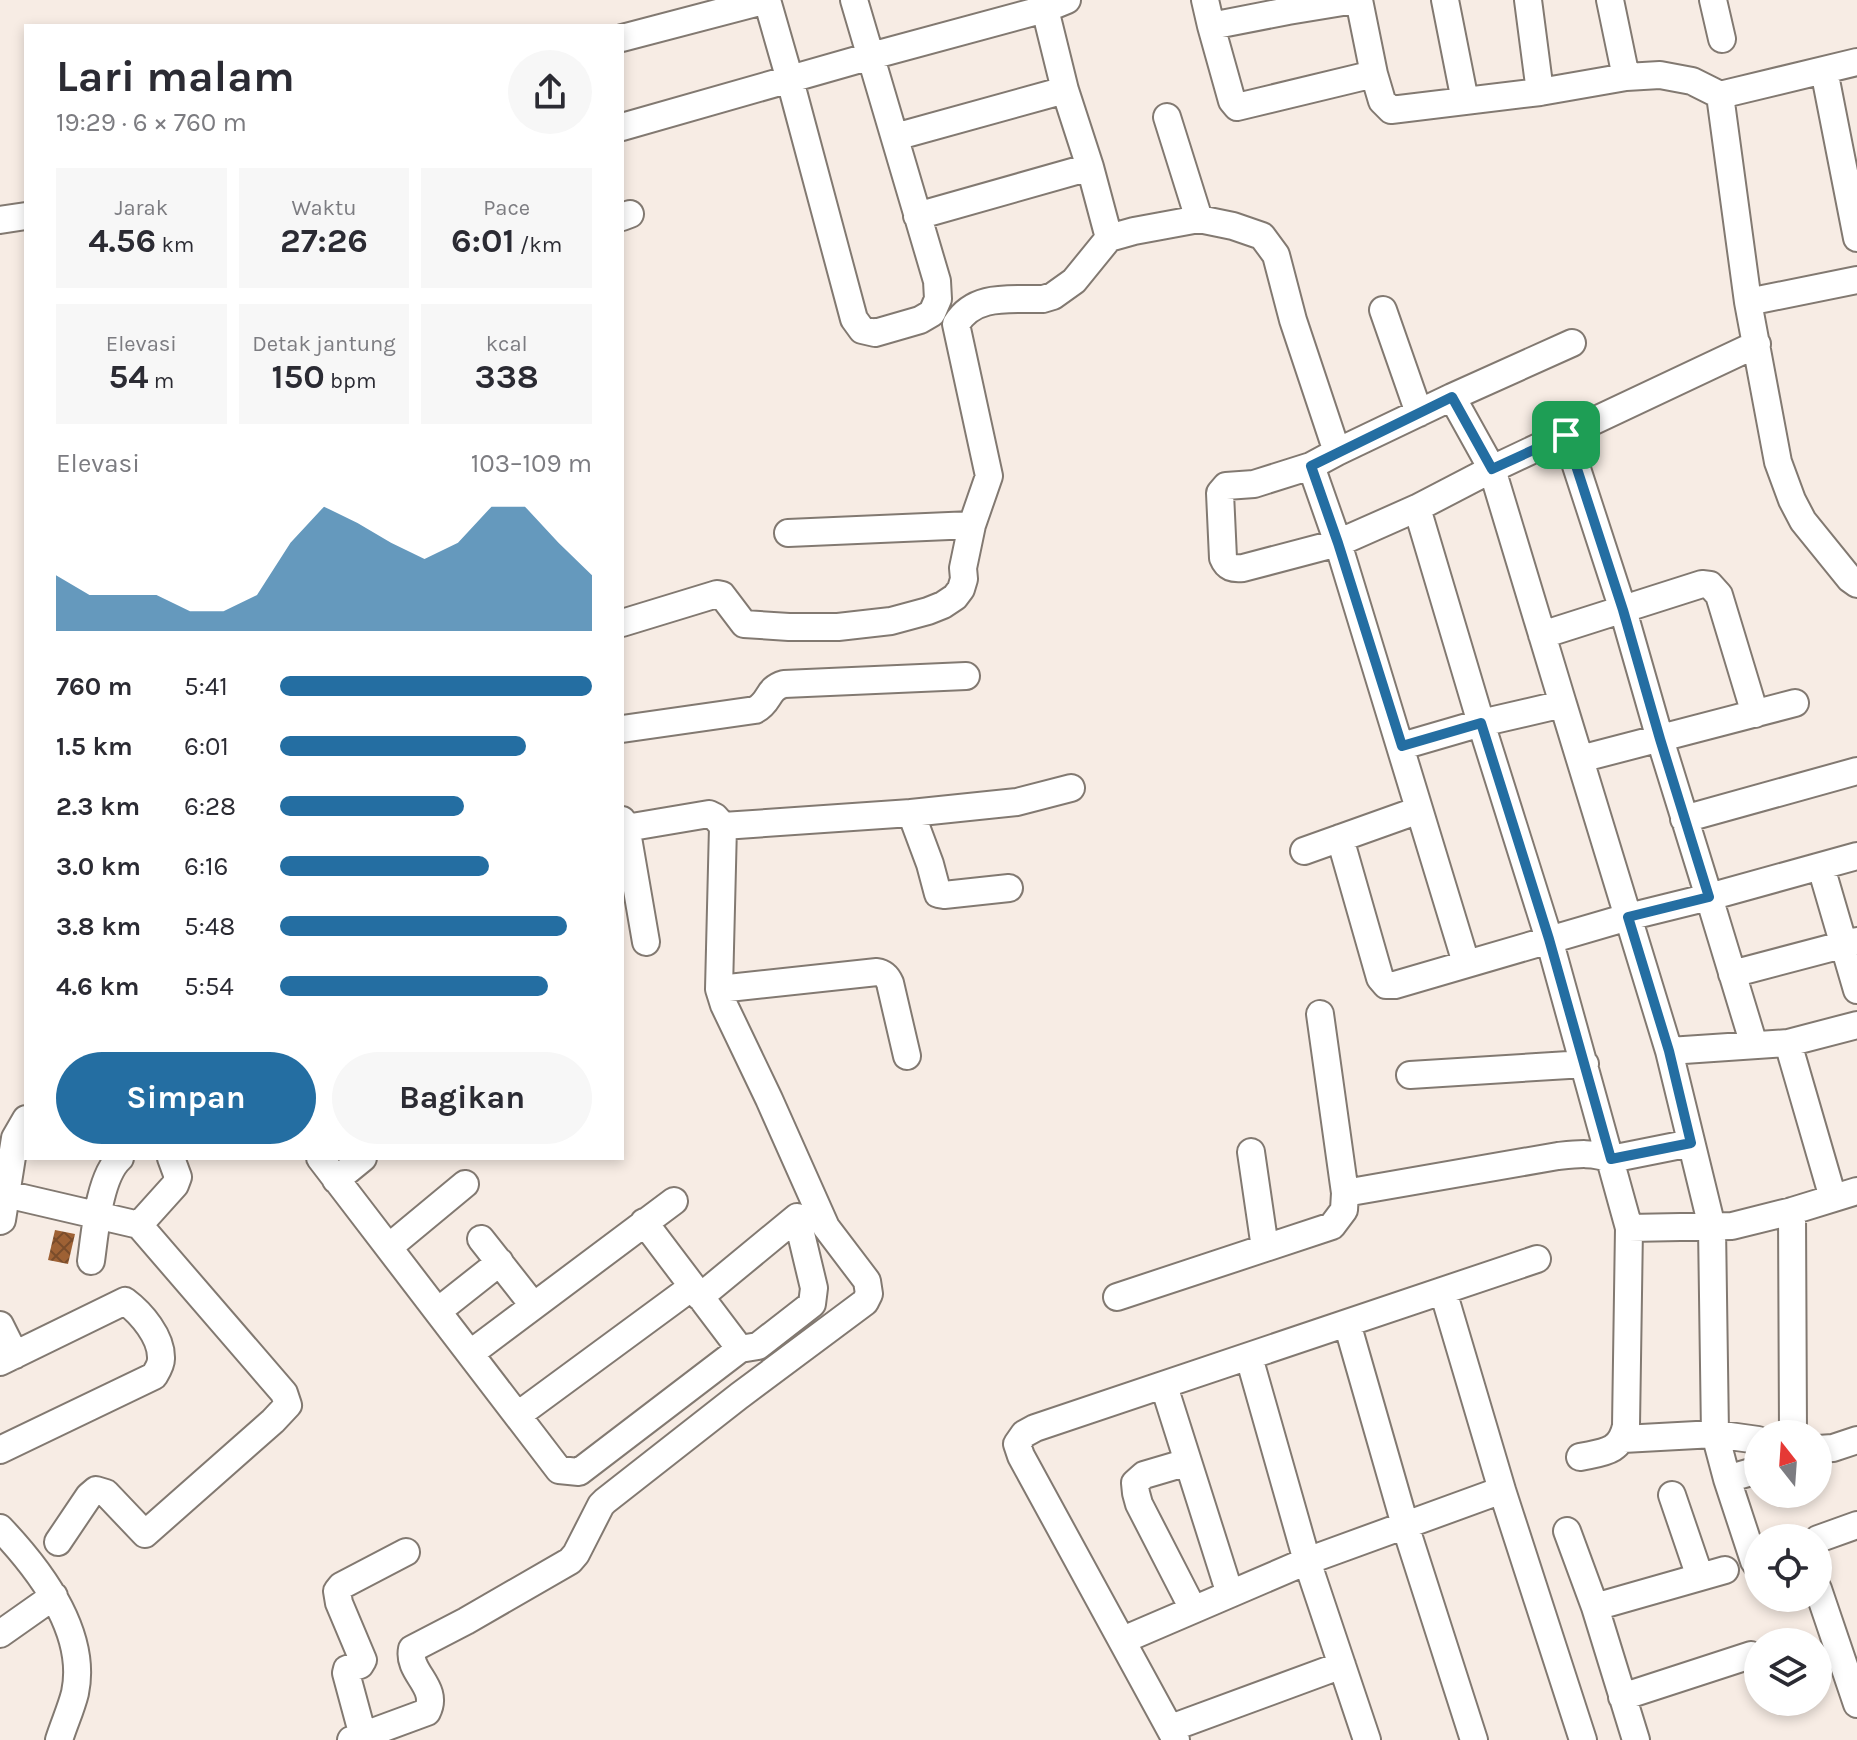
<!DOCTYPE html>
<html lang="id">
<meta charset="utf-8">
<style>
body{margin:0;font-family:Karla,sans-serif;background:#f7f7f7;color:#2b2b33;height:100vh;display:flex;flex-direction:column;font-size:30px;white-space:nowrap}
*{box-sizing:border-box;margin:0}
p{font-size:26px;color:#7c7c81}
.icon{flex:none;width:44px;height:44px;fill:none;stroke:currentColor;stroke-width:2;stroke-linecap:round;stroke-linejoin:round}
.map{position:relative;flex:1;overflow:hidden}
.details{position:absolute;left:24px;top:24px;width:600px;height:1136px;display:flex;flex-direction:column;background:#fff;border-radius:0px;box-shadow:0 4px 12px #0003}
.details>*{flex:none}
.needle{width:52px;rotate:343deg}
.buttons{position:absolute;left:1744px;top:1420px;display:grid;gap:16px}
.buttons a{display:grid;place-items:center;width:88px;height:88px;border-radius:50%;background:#fff;box-shadow:0 4px 12px #0003;font-size:40px}
.pin{position:absolute;display:grid;place-items:center;width:68px;height:68px;color:#fff;margin:-34px;border-radius:16px;box-shadow:0 4px 12px #0006}
.round{display:grid;place-items:center;flex:none;width:84px;height:84px;border-radius:42px;background:#f7f7f7}
.summary{display:flex;align-items:center;justify-content:space-between;height:136px;padding:0 32px}
h1{font-size:44px;font-weight:700;line-height:60px}
.figures{display:grid;grid-template-columns:repeat(3,1fr);gap:12px;height:136px;padding:8px 32px}
.figures div{display:grid;align-content:center;border-radius:0px;background:#f7f7f7;text-align:center}
.figures b{font-size:34px;font-weight:700}
.figures small{font-size:22px;font-weight:400}
.figures p{font-size:22px}
.chart{height:224px;padding:16px 32px}
.chart p{display:flex;justify-content:space-between}
.chart svg{width:100%;height:144px;margin-top:8px;fill:#246ea2;opacity:.7}
.action{display:flex;gap:16px;margin-top:auto;padding:16px 32px}
.action a{flex:1;height:92px;border-radius:48px;background:#246ea2;color:#fff;font-size:32px;font-weight:700;line-height:92px;text-align:center}
.action a+a{background:#f7f7f7;color:#2b2b33}
ul{padding:0 32px;list-style:none;font-size:26px}
li{display:grid;grid-template-columns:128px 96px 1fr;align-items:center;height:60px}
li i{height:20px;border-radius:10px;background:#246ea2}
.map>svg:first-child{display:block}
.building{fill:url(#building-cross-hatch)}
.lines{fill:none;stroke-linecap:round;stroke-linejoin:round}
.minor-casing{stroke:#827971;stroke-width:30}
.minor{stroke:#fff;stroke-width:26}
.route-casing{stroke:#fff;stroke-width:16}
.route{stroke:#246ea2;stroke-width:10}
</style>
<div class="map">
<svg width="1857" height="1740" viewBox="0 0 1857 1740">
<defs>
<pattern id="building-cross-hatch" width="8" height="8" patternUnits="userSpaceOnUse" patternTransform="scale(2)"><rect width="8" height="8" fill="#9e6134"/><path d="M0 0l8 8M0 8l8-8" fill="none" stroke="#7a4c2a"/></pattern>
</defs>
<rect width="100%" height="100%" fill="#f7ece4"/>
<path class="building" d="M55 1230 75 1234 68 1264 48 1260Z"/>
<g class="lines">
<g class="minor-casing">
<path id="minor" d="M1205 0 1211 26 1288 11 1355 0
M1359 0 1374 74
M1445 0 1465 101
M1528 0 1540 92
M1610 0 1626 77 1660 75 1692 81 1720 95
M1713 0 1722 39
M1045 9 1065 90 1090 167 1109 238
M1211 26 1232 101 1237 107 1374 74 1382 101 1391 110 1540 92 1626 77
M622 38 767 0 790 80 854 319 862 330 875 333 920 320 932 313 938 299 937 281 854 0
M1857 62 1720 95 1748 302 1778 462 1792 500 1803 521 1850 579 1857 584
M1824 70 1857 238
M1167 117 1199 219
M622 127 871 56 1045 9 1067 0
M895 137 1065 90
M917 216 1090 167
M622 217 630 214
M0 220 26 216
M1748 302 1857 280
M1383 310 1419 413
M1337 452 1452 397 1572 343
M1417 508 1338 543 1311 466 1254 484 1226 486 1220 493 1223 558C1227 568 1233 569 1243 568L1338 543 1466 963
M788 533 972 525
M622 623 717 594 722 595 744 624 789 627H838L891 621 928 611 943 605 955 597 961 589 964 579 963 568 972 525 989 476 956 324C975 293 1011 300 1043 299L1053 296 1074 281 1109 238 1134 231 1199 219 1233 226 1262 236 1276 255 1293 320 1337 452 1311 466
M1542 635 1702 584 1710 585 1719 595 1755 714
M1563 704 1669 1051 1712 1227 1715 1434 1727 1479 1754 1561 1758 1567
M622 729 755 710C771 702 766 689 784 684L966 676
M1402 746 1481 723 1563 704 1492 469 1452 397
M1580 759 1795 703
M911 813 1017 802 1071 788
M1684 819 1857 771
M626 826 646 942
M723 826 911 813 930 864 938 894 944 895 1009 888
M1340 838 1380 978 1386 985H1395L1628 917 1709 897 1660 739 1623 610 1566 435
M1304 851 1419 810
M1821 867 1857 990
M1732 974 1857 941
M719 989 877 972C884 973 887 976 890 983L907 1056
M1320 1014 1345 1193
M1788 1043 1833 1198
M1754 1045 1709 897 1857 856
M1669 1051 1788 1043 1857 1025
M1410 1075 1585 1064
M1251 1152 1265 1248
M320 1158 559 1470 579 1472 740 1349 758 1346 812 1304 814 1288 797 1217 700 1297
M336 1180 363 1158
M6 1194 139 1225 284 1393 288 1405 273 1421 145 1534 106 1493 96 1490 89 1496 58 1542
M1792 1211 1793 1434
M0 1221 2 1220 15 1138 26 1119
M644 1222 740 1349
M139 1225 175 1185 178 1177 171 1158
M1629 1228 1732 1226 1792 1211 1857 1191
M481 1239 533 1305
M389 1247 465 1184
M91 1261C95 1233 99 1177 120 1158
M1443 1291 1502 1490
M1117 1297 1332 1226 1344 1210 1345 1193 1558 1156C1577 1154 1593 1152 1611 1159L1691 1143
M438 1311 500 1262
M1347 1323 1405 1525 1474 1740
M0 1325 15 1355
M471 1353 674 1201
M1249 1357 1307 1561 1367 1740
M0 1362 125 1301C141 1313 162 1337 161 1359 161 1365 157 1371 154 1376L0 1450
M1164 1386 1230 1594
M518 1415 692 1287
M1623 1439 1715 1434 1758 1440
M1818 1449 1833 1448 1857 1440
M1580 1457C1603 1452 1620 1453 1626 1426L1629 1228 1549 939 1481 723 1417 508 1492 469 1757 344
M1188 1462 1144 1475 1135 1483 1136 1493 1139 1504 1193 1609
M1727 1479 1758 1470
M1672 1495 1700 1577
M0 1528C39 1569 88 1632 75 1693 71 1709 64 1724 59 1740
M1567 1531 1595 1607 1636 1740
M1818 1539 1857 1525
M1818 1589 1857 1704
M1595 1607 1725 1570
M0 1634 54 1596
M1123 1640 1307 1561 1502 1490 1583 1740
M1622 1697 1751 1655
M1171 1728 1342 1665
M363 1736 346 1673 347 1669 360 1665 363 1660 339 1603 337 1591 341 1586 406 1552
M351 1740 427 1712C440 1687 407 1673 412 1649L466 1621 570 1561 576 1554 601 1505 605 1501 739 1396 865 1302 869 1294 867 1281 826 1227 769 1099 724 1005 719 989 723 826 715 817 709 814 632 827 626 826 622 820
M1176 1740 1021 1456 1017 1444 1024 1434 1035 1428 1537 1259"/>
</g>
<use href="#minor" class="minor"/>
</g>
<g class="lines">
<g class="route-casing">
<path id="route" d="M1452 397 1492 469 1566 435 1623 610 1660 739 1709 897 1628 917 1669 1051 1691 1143 1611 1159 1549 939 1481 723 1402 746 1338 543 1311 466Z"/>
</g>
<use href="#route" class="route"/>
</g>
</svg>
<div class="buttons">
<a><svg class="needle" viewBox="-14 -14 28 28"><path d="M0-13l5 13h-10z" fill="#e53935"/><path d="M0 13l5-13h-10z" fill="#7c7c81"/></svg></a>
<a><svg class="icon" aria-label="locate" viewBox="0 0 24 24"><circle cx="12" cy="12" r="6"/><path d="M12 2v4M12 18v4M2 12h4M18 12h4"/></svg></a>
<a><svg class="icon" aria-label="layers" viewBox="0 0 24 24"><path d="M12 4l9 5-9 5-9-5zM3 14l9 5 9-5"/></svg></a>
</div>
<div class="pin" style="left:1566px;top:435px;background:#1e9e55"><svg class="icon" aria-label="arrive" viewBox="0 0 24 24"><path d="M6 21V4h12l-3 4 3 4H6"/></svg></div>
<section class="details">
<div class="summary"><div><h1>Lari malam</h1><p>19:29 · 6 × 760 m</p></div><a class="round"><svg class="icon" aria-label="share" viewBox="0 0 24 24"><path d="M12 15V3M7 8l5-5 5 5M5 13v7h14v-7"/></svg></a></div>
<div class="figures">
<div><p>Jarak</p><b>4.56<small> km</small></b></div>
<div><p>Waktu</p><b>27:26</b></div>
<div><p>Pace</p><b>6:01<small> /km</small></b></div>
</div>
<div class="figures">
<div><p>Elevasi</p><b>54<small> m</small></b></div>
<div><p>Detak jantung</p><b>150<small> bpm</small></b></div>
<div><p>kcal</p><b>338</b></div>
</div>
<div class="chart"><p><span>Elevasi</span>103–109 m</p>
<svg viewBox="0 0 160 44" preserveAspectRatio="none"><path d="M0 44V27L10 33L20 33L30 33L40 38L50 38L60 33L70 17L80 6L90 11L100 17L110 22L120 17L130 6L140 6L150 17L160 27V44z"/></svg>
</div>
<ul>
<li><b>760 m</b>5:41<i style="width:100%"></i></li>
<li><b>1.5 km</b>6:01<i style="width:79%"></i></li>
<li><b>2.3 km</b>6:28<i style="width:59%"></i></li>
<li><b>3.0 km</b>6:16<i style="width:67%"></i></li>
<li><b>3.8 km</b>5:48<i style="width:92%"></i></li>
<li><b>4.6 km</b>5:54<i style="width:86%"></i></li>
</ul>
<div class="action"><a>Simpan</a><a>Bagikan</a></div>
</section>
</div>
